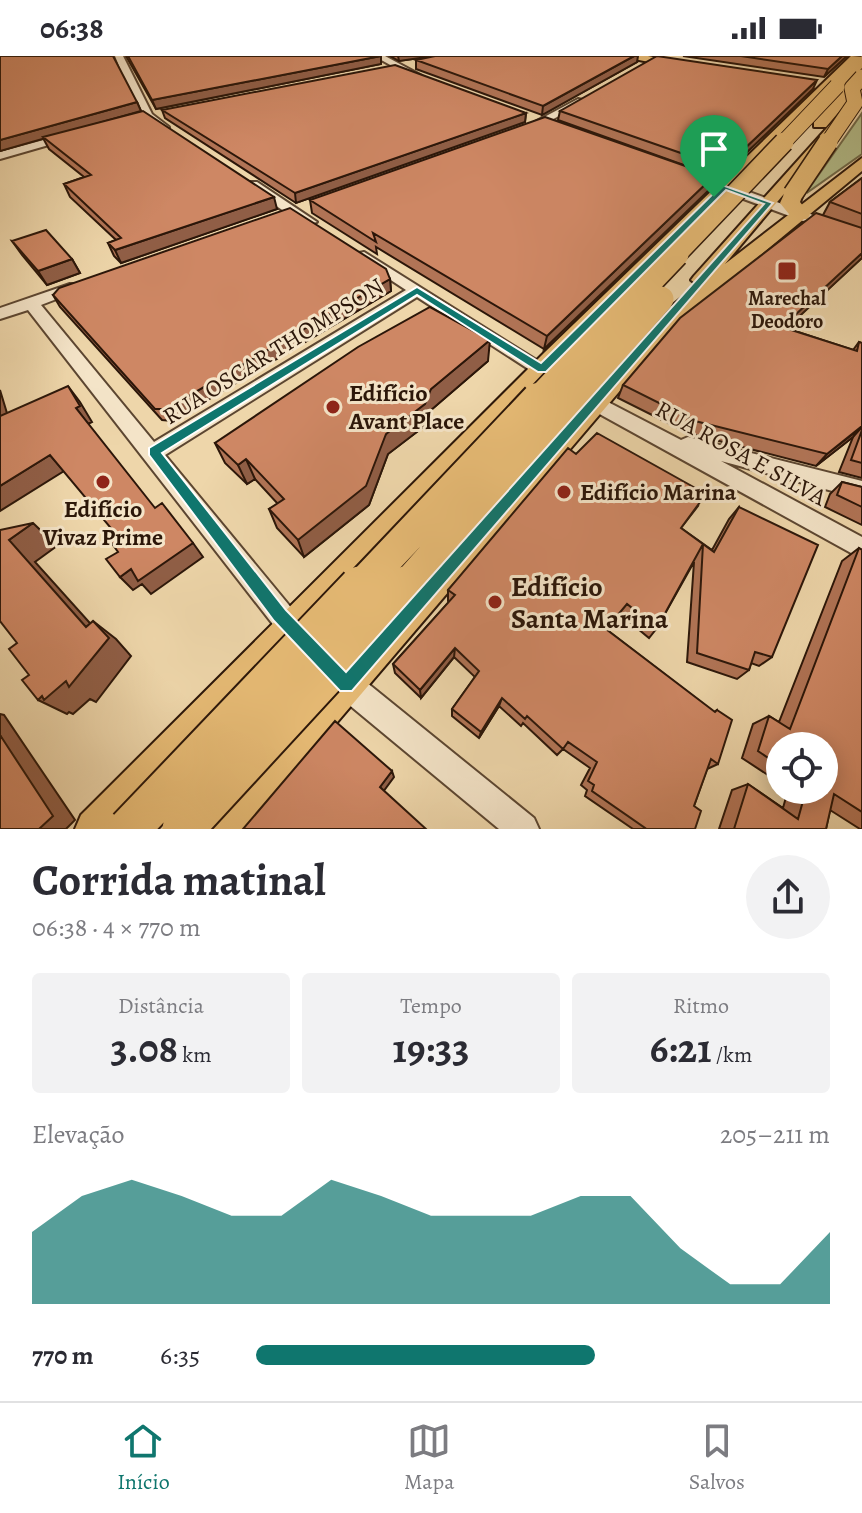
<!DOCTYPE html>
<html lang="pt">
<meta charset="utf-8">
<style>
body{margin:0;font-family:Alegreya,serif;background:#f2f2f3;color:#2b2b33;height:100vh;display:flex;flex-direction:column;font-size:30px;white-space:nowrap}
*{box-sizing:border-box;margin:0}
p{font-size:26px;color:#7c7c81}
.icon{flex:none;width:44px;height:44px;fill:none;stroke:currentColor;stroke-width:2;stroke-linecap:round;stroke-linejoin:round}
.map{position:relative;height:773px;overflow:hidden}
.details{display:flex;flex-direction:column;background:#fff;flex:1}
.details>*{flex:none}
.controls{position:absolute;left:766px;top:676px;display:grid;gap:16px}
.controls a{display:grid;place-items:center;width:72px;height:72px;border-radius:50%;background:#fff;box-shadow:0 4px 20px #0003;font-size:40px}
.pin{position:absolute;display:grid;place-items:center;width:68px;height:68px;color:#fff;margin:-82px -34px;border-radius:50% 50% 50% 0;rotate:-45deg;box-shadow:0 0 8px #0007}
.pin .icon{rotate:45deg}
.round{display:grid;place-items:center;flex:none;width:84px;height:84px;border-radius:42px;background:#f2f2f3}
.head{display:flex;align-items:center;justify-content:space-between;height:136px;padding:0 32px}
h1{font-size:44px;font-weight:700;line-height:60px}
.figures{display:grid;grid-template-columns:repeat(3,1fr);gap:12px;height:136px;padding:8px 32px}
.figures div{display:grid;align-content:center;border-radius:8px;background:#f2f2f3;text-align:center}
.figures b{font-size:40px;font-weight:700}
.figures small{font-size:22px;font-weight:400}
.figures p{font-size:22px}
.chart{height:224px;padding:16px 32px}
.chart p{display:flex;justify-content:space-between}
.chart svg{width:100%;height:144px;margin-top:8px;fill:#0f766e;opacity:.7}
ul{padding:0 32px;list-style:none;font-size:26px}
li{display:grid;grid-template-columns:128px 96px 1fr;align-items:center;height:60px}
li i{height:20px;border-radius:10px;background:#0f766e}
.status{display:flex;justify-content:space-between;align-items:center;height:56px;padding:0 40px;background:#fff;direction:ltr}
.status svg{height:22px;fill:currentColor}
.tab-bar{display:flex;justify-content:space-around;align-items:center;height:112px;border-top:2px solid #e1e1e2;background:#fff;font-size:22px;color:#7c7c81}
.tab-bar a{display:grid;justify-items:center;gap:4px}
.tab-bar .on{color:#0f766e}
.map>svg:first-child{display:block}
.green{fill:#b4bf8c;stroke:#706a4a;stroke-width:2}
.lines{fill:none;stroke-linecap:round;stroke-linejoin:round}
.minor-casing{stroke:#5c4631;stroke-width:4}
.major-casing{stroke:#2b1609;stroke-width:4}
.highway-casing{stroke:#2b1609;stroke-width:4}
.minor{fill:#f4e4c8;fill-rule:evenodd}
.major{fill:#e7bb75;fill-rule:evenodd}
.highway{fill:#e7bb75;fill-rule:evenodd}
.highway-bridge-far4-casing{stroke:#2b1609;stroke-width:17;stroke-linecap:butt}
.highway-bridge-far3-casing{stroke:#2b1609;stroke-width:22;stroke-linecap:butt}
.highway-bridge-far2-casing{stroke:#2b1609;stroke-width:28;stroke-linecap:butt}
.highway-bridge-far1-casing{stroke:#2b1609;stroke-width:36;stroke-linecap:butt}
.highway-bridge-casing{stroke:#2b1609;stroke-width:45;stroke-linecap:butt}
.highway-bridge-far4{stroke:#e7bb75;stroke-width:15}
.highway-bridge-far3{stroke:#e7bb75;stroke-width:19}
.highway-bridge-far2{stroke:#e7bb75;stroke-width:25}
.highway-bridge-far1{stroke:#e7bb75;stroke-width:32}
.highway-bridge{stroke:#e7bb75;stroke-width:41}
.wall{fill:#b17456;stroke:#2b1609;stroke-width:2}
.shaded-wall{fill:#905e46;stroke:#2b1609;stroke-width:2}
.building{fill:#ce8764;stroke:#2b1609;stroke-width:2}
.route{fill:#0f766e;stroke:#fff;stroke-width:2;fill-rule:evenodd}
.poi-dot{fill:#8f2418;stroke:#f4e4c8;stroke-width:3}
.labels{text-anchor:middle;stroke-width:6;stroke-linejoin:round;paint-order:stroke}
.far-poi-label{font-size:20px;font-weight:bold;fill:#2b1609;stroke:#f4e4c8}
.street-label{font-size:24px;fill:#2b1609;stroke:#f4e4c8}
.poi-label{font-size:24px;font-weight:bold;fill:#2b1609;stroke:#f4e4c8;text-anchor:start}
.near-poi-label{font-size:28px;font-weight:bold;fill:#2b1609;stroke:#f4e4c8;text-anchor:start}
</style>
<div class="status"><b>06:38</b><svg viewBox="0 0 49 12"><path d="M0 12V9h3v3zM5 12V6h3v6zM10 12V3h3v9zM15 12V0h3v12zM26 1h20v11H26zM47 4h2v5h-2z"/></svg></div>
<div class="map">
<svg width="862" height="773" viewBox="0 0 862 773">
<rect width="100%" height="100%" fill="#eed6aa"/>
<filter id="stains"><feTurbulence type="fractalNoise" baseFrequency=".0025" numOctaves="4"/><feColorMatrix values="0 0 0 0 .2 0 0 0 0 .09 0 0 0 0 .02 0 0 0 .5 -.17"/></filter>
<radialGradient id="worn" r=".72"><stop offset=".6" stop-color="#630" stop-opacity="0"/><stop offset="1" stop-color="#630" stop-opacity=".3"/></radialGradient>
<path class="green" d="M862 57V98L808 136V134Z"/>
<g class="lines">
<g class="minor-casing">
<path id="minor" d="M115 0H123L152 58 169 71V75C142 77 124 21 115 0Z
M374 0H385L422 20 414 22Z
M578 43 587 45 529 76 520 74Z
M69 77 73 78V82L0 103V96Z
M688 114 813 159 815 162 803 165 684 121V115Z
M249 126H257L317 166 305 169 249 132Z
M364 196 565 322 562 327H550L417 241 165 399 307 571 311 580 307 589 298 593 289 589 28 254 0 263V252L70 228H80V234L41 249 154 386 406 234 359 203V197Z
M583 333 681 384 688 381 862 425V443L721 405 862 481V503L576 345 574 340Z
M340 610 350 613 534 762 539 773H499L330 633 327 623 330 613Z"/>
</g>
<g class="major-casing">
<path id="major" d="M619 0H648L690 9 684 13Z
M851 0 862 1 560 309 123 773H75L81 759 544 297Z
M862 33V45L725 208 862 102V115L676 269 246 773H199L205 759 660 259 698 229 691 224 694 220Z"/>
</g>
<g class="highway-casing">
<path id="highway" d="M862 0V12L842 33H832V27Z
M847 29 859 32 826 71H814V65Z
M793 132 803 138 800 146 810 159 807 163H793L780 147 786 134Z"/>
</g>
<use href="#minor" class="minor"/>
<use href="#major" class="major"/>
<use href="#highway" class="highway"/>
<g class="highway-bridge-far4-casing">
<path id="highway-bridge-far4" d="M782 88 837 30
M827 88 855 47 852 32 862 21"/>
</g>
<g class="highway-bridge-far3-casing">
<path id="highway-bridge-far3" d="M793 138 828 86
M675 200 784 86"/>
</g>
<g class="highway-bridge-far2-casing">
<path id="highway-bridge-far2" d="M536 345 676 198
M571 345 661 243"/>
</g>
<g class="highway-bridge-far1-casing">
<path id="highway-bridge-far1" d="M358 533 538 343
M404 533 573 343"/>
</g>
<g class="highway-bridge-casing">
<path id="highway-bridge" d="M129 773 360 531
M183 773 406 531"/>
</g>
<use href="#highway-bridge-far4" class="highway-bridge-far4"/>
<use href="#highway-bridge-far3" class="highway-bridge-far3"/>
<use href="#highway-bridge-far2" class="highway-bridge-far2"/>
<use href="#highway-bridge-far1" class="highway-bridge-far1"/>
<use href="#highway-bridge" class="highway-bridge"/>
</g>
<path class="wall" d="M0 0 137 46 141 55 277 153 121 207 114 200 108 187 116 184 70 141 64 128 84 121 49 93 43 82 0 95Z
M126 0H381V8L156 53Z
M390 0H434L399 5Z
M683 0H847L824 21Z
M416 4 637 6 542 59 416 13Z
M813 33 720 122 558 64 560 55Z
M162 54 526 57 525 66 296 147 165 62Z
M714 120 710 133 544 293 376 191 377 198 312 157 310 144Z
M862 122V202L786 272 853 294 859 286 862 287V422L839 416 853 381 816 410 688 377 618 342 623 329 823 159 830 146Z
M12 185 72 203 80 217 47 229 22 199Z
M390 223 391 235 172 365 162 364 60 251 53 239Z
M488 305 431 354 426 369 388 398 369 449 304 501 277 472 269 453 278 448 255 423 247 428 225 407 215 387Z
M576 398 698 450 681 472 712 494 729 463 739 451 772 601 759 610 751 607 749 614 737 623 687 606 694 506 657 572 649 582 620 558 607 574 714 656 717 654 718 708 707 713 694 750 695 773H633L585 740 587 734 581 729 590 712 563 693 557 699 523 667 521 670 499 650 479 682 452 660V653L475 621 454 601 421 642 395 617 393 608 449 546 448 545V534Z
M842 426 862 431V469L825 451 830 438Z
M859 492 862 494V773H860L830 754 826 773H719L732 734 748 728 783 752 788 734H824L780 690V727L742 702 753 668 769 660 779 666 842 505Z"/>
<path class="shaded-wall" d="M381 0V8L156 53 152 44Z
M398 0H434L399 5Z
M634 0H638L637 6 542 59 543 50Z
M842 0H847L824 21 828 13Z
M817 24 813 33 720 122 724 112Z
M137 46 141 55 0 95V84Z
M526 57 525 66 296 147 295 137Z
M714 120 710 133 544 293 547 280Z
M274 141 277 153 121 207 115 194Z
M862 197V202L774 284 782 271Z
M72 203 80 217 47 229 38 215Z
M390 223 391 235 172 365 166 353Z
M490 284 488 305 431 354 426 369 388 398 369 449 304 501 298 484 386 378 431 333Z
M68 330 80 346 92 366 88 368 76 352Z
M0 334 13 377 0 363Z
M862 371 853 381 816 410 827 398Z
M50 399 64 415 0 455V430Z
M246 403 255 423 247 428 238 409Z
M33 467 57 490 35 506 106 585 93 565 116 583 131 600 96 646 90 643 73 658 69 656 67 658 38 644 9 484Z
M193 487 203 501 151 538 142 528 133 534 120 521 131 513Z
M455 592 454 601 421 642 420 634Z
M502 642 499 650 479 682 481 676Z
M0 658 4 659 75 764 66 773H39L0 679Z
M392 715 394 721 383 736 380 731Z"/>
<path class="building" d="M0 0H113L137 46 0 84Z
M128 0H381L152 44Z
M435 0H634L543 50 416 4Z
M657 0 817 24 724 112 560 55Z
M741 0H842L828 13Z
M395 9 526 57 295 137 162 54Z
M143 55 274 141 115 194 108 187 121 182 64 128 91 119 43 81Z
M545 61 714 120 547 280 373 177 376 186 310 144Z
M862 122V158L830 146Z
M290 152 386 213 390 223 166 353H155L53 239 59 232Z
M816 157 862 172V197L782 271 857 295 859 286 862 287V370L827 398 695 365 623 329 680 262Z
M46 174 72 203 38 215 12 185Z
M430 251 490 284 431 333 425 348 386 378 366 430 298 484 269 453 284 443 246 403 238 409 215 387 358 291Z
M68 330 80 350 76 352 155 452 162 447 193 487 138 525 131 513 120 521 106 503 118 496 108 482 115 477 50 399 0 430V360Z
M862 374V407L851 404Z
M597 377 706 438 681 472 714 496 739 451 818 489 772 601 755 596 749 614 697 597 703 488 657 572 627 548 606 573 715 656 717 654 732 664 718 708 711 703 694 750 701 755 695 773H644L645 772 592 735 594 729 588 725 597 706 568 686 563 693 527 660 525 663 502 642 481 676 452 653 479 615 455 592 420 634 393 608 455 539 448 534 568 392 576 398Z
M842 426 862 431V451L837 439Z
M33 467 9 484 86 571 93 565 109 582 69 631 66 625 44 644 42 640 38 644 22 624 29 619 9 593 17 587 0 565V474Z
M859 492 862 494V756L834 738 826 773H734L748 728 798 763 806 734H824V690H780V710L758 695 769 660 790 673Z
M335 665 392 715 380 731 426 773H243Z
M0 679 53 760 39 773H0Z"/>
<path class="route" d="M722 129 773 147 352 635H340L274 565 149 399V392L417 231 541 307ZM726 134 764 148 346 616 286 554 162 397 417 239 538 316H546Z"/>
<g class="poi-dot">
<rect x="777" y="205" width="20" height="20" rx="4"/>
<circle cx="333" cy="351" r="8"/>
<circle cx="103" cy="426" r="8"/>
<circle cx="564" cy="436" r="8"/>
<circle cx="495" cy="546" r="8"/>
</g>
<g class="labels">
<g class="far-poi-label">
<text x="787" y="249">Marechal<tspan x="787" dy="23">Deodoro</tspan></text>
</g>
<g class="street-label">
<text transform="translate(273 295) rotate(-32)" y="8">RUA OSCAR THOMPSON</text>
<text transform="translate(741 397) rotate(29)" y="8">RUA ROSA E SILVA</text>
</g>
<g class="poi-label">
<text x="349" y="345">Edifício<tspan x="349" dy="28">Avant Place</tspan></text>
<text x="580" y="444">Edifício Marina</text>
<text x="103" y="461" text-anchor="middle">Edifício<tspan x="103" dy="28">Vivaz Prime</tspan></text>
</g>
<g class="near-poi-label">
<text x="511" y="540">Edifício<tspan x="511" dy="32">Santa Marina</tspan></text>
</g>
</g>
<rect width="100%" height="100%" filter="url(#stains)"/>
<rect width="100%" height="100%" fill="url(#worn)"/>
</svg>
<div class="controls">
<a><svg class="icon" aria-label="locate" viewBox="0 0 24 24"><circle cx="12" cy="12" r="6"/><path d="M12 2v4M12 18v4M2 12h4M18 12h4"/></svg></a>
</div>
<div class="pin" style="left:714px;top:141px;background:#1e9e55"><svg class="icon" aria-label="arrive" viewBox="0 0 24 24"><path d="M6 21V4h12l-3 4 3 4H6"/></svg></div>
</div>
<section class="details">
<div class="head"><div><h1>Corrida matinal</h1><p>06:38 · 4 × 770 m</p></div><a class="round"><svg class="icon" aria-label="share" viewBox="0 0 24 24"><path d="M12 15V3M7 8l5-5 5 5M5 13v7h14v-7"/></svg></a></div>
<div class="figures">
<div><p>Distância</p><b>3.08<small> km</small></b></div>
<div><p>Tempo</p><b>19:33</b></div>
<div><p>Ritmo</p><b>6:21<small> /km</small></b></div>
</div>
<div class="chart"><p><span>Elevação</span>205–211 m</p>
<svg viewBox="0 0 160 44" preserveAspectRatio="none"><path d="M0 44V22L10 11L20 6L30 11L40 17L50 17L60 6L70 11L80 17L90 17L100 17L110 11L120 11L130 27L140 38L150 38L160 22V44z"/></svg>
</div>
<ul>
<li><b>770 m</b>6:35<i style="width:59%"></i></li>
</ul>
</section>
<nav class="tab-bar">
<a class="on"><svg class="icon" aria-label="home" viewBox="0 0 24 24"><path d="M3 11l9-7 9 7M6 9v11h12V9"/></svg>Início</a>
<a><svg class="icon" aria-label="map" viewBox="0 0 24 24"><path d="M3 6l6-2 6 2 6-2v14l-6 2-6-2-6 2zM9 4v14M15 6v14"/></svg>Mapa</a>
<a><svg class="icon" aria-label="saved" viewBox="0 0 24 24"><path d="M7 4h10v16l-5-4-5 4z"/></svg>Salvos</a>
</nav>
